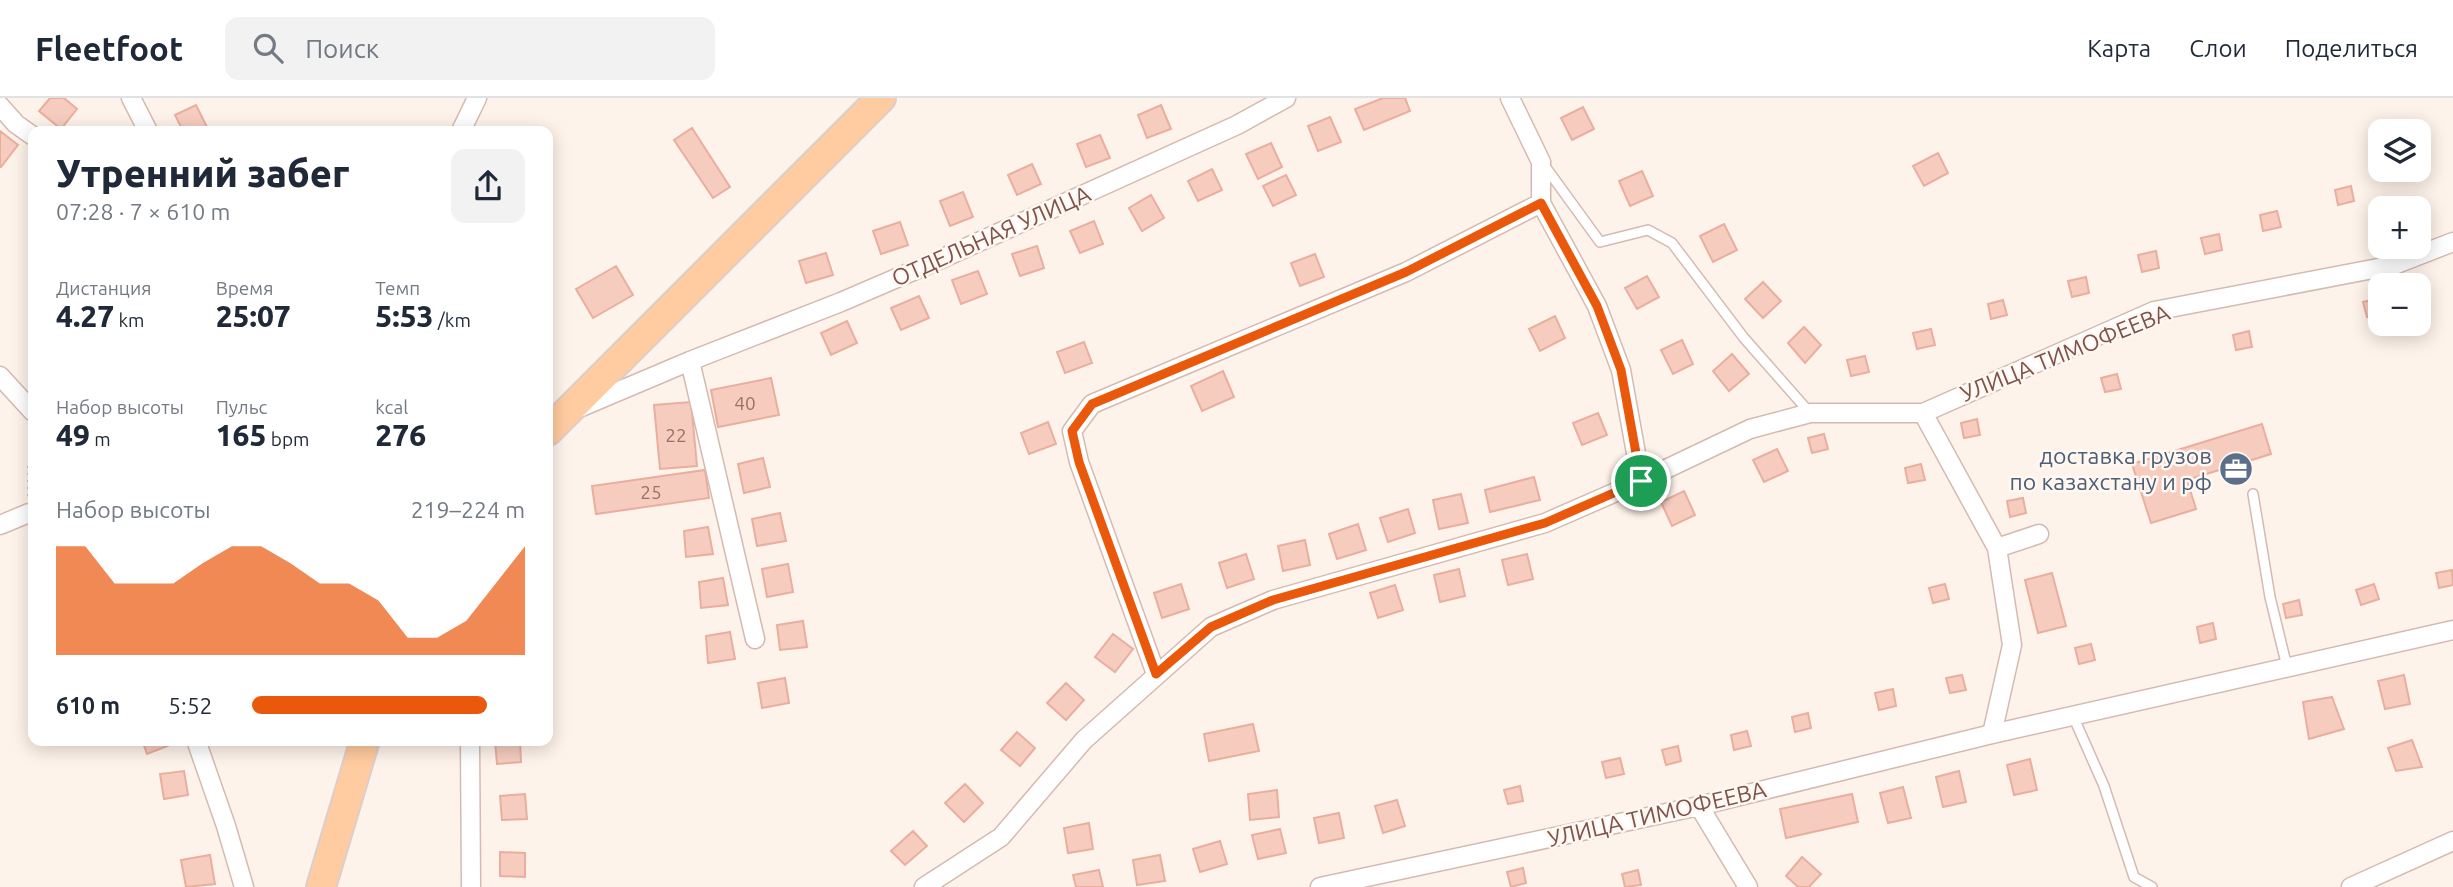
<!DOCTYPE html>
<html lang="ru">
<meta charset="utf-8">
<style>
body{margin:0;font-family:Ubuntu,sans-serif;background:#f2f2f3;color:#1f2937;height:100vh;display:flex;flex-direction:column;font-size:26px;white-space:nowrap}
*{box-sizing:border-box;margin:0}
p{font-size:23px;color:#747a83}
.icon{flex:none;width:38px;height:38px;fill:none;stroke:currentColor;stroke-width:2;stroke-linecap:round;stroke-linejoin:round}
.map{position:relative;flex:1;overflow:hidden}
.side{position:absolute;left:28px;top:28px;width:525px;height:620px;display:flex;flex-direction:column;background:#fff;border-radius:14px;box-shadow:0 4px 18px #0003}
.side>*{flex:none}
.controls{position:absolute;left:2368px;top:21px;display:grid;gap:14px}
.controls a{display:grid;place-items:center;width:63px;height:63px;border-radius:14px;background:#fff;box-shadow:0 4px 18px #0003;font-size:35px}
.pin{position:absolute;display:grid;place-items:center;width:60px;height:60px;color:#fff;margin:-30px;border:4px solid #fff;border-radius:50%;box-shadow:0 2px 7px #0007}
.round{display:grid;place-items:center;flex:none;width:74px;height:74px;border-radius:14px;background:#f2f2f3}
.summary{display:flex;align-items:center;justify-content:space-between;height:119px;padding:0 28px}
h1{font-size:38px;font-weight:800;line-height:52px}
.figures{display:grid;grid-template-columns:repeat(3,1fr);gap:10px;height:119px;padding:7px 28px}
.figures div{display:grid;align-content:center}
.figures b{font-size:30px;font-weight:800}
.figures small{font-size:19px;font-weight:400}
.figures p{font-size:19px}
.chart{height:196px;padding:14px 28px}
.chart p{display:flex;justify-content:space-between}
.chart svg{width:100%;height:126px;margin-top:7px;fill:#ea580c;opacity:.7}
ul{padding:0 28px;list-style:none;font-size:23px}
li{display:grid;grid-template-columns:112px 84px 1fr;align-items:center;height:52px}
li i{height:18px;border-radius:9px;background:#ea580c}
header{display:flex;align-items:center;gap:42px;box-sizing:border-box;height:98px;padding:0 35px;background:#fff;border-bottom:2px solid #e0e1e3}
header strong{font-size:33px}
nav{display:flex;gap:38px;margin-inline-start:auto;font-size:24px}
.search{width:490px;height:63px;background:#f2f2f3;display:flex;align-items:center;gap:18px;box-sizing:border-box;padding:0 24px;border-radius:14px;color:#747a83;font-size:26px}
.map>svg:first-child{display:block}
.building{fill:#f6ccbf;stroke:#eaae9e;stroke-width:2}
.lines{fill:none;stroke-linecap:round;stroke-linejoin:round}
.service-casing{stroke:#d5bab1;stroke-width:12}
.minor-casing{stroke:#d5bab1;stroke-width:21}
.primary-casing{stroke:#dbcfcc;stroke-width:32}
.path{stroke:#dcaea1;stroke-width:3.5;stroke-dasharray:2 5;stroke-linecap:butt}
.service{stroke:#fff;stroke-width:9}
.minor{stroke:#fff;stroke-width:18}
.primary{stroke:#ffcba0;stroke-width:28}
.route-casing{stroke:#fff;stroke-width:14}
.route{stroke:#ea580c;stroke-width:9}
.labels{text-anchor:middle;stroke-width:5;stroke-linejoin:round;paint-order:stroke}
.number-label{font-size:19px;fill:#9b7167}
.street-label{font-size:23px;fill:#7d534a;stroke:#fff8f2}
.service-label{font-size:23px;fill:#4e5e75;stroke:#fff8f2;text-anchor:end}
</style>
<header>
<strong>Fleetfoot</strong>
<div class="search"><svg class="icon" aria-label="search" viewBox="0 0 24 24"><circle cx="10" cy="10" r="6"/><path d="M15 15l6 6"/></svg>Поиск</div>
<nav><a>Карта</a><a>Слои</a><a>Поделиться</a></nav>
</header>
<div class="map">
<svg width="2453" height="789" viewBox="0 0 2453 789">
<rect width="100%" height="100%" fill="#fef3ea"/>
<path class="building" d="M50 0H64L77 11 61 31 39 13Z
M1383 0H1405L1410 13 1364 32 1355 11Z
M196 7 208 31 183 33 175 17Z
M1161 7 1171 31 1147 40 1138 17Z
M1583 9 1594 31 1572 42 1561 20Z
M1330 19 1341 44 1318 53 1308 28Z
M692 30 730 89 713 100 674 42Z
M0 33 18 47 1 69H0Z
M1100 37 1110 60 1086 69 1077 46Z
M1271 45 1282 69 1258 81 1246 56Z
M1938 55 1948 75 1924 88 1913 68Z
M1032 66 1041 86 1017 97 1008 77Z
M1212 71 1222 92 1198 103 1188 83Z
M2401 72H2418L2419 78 2403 81Z
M1642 73 1653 98 1630 108 1619 83Z
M1286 77 1296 97 1273 108 1263 88Z
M2351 88 2354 103 2338 107 2335 92Z
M963 94 973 119 950 128 940 103Z
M1151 97 1164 120 1142 133 1129 110Z
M2277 113 2281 129 2263 133 2260 117Z
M1094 123 1103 146 1080 155 1070 133Z
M900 124 908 147 881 156 873 133Z
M1724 126 1737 152 1713 164 1700 138Z
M2219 136 2222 152 2205 156 2201 140Z
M1037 148 1044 170 1020 178 1012 156Z
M2156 153 2159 170 2142 174 2138 157Z
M826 155 833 177 806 185 799 163Z
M1315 156 1324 179 1300 188 1291 165Z
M616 168 633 197 593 220 576 191Z
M978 173 987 196 961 206 952 182Z
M1647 178 1659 199 1637 211 1625 190Z
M2086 179 2089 195 2072 199 2068 183Z
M1763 184 1781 203 1763 220 1745 201Z
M919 198 929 220 901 232 891 210Z
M2379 200 2380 216 2367 219 2363 204Z
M2003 202 2007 217 1991 221 1988 206Z
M1555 218 1565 240 1540 253 1529 231Z
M847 223 857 245 831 257 821 235Z
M1804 229 1821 247 1805 265 1788 245Z
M1931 231 1935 247 1917 251 1913 235Z
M2249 233 2252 249 2236 252 2233 237Z
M1682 242 1693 266 1673 276 1661 252Z
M1084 244 1092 265 1065 275 1057 254Z
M1732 256 1749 276 1729 293 1713 273Z
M1865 258 1869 274 1851 278 1847 262Z
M1223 273 1234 299 1202 313 1191 288Z
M2117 276 2121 291 2105 294 2101 280Z
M771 280 779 317 718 329 711 292Z
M691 304 697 368 660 371 654 307Z
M1598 315 1607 337 1582 347 1573 325Z
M1977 321 1980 337 1964 340 1961 325Z
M1048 324 1056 346 1029 356 1021 335Z
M2262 326 2271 356 2187 382 2196 411 2151 425 2132 366Z
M1824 336 1828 351 1812 355 1808 340Z
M1777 351 1788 373 1764 384 1753 362Z
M763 360 770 389 744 395 738 366Z
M1921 366 1925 382 1908 385 1905 370Z
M705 372 709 400 596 416 592 388Z
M1534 379 1540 402 1490 414 1485 392Z
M1684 393 1695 417 1672 428 1661 404Z
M1461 396 1468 425 1439 431 1433 402Z
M2023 400 2026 415 2010 419 2007 403Z
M1408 411 1415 435 1388 444 1380 420Z
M780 415 786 443 757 448 752 421Z
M1358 426 1366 452 1337 461 1329 436Z
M708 429 713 456 686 459 684 433Z
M1305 442 1310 467 1283 473 1278 448Z
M1246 456 1254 481 1227 490 1219 465Z
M1527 456 1533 481 1508 487 1502 462Z
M788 466 793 494 767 499 762 471Z
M1459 471 1465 498 1440 504 1434 477Z
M2452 472 2453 487 2439 490 2436 475Z
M2052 475 2066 528 2038 535 2025 482Z
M723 480 728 507 701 510 699 484Z
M1181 486 1189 511 1162 520 1154 495Z
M1945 486 1949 501 1933 505 1929 490Z
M2374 486 2379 501 2361 507 2356 492Z
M1395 487 1403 512 1378 520 1370 495Z
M2299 502 2302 517 2286 520 2283 506Z
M803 523 807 549 780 552 777 527Z
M2213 525 2216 541 2200 545 2197 529Z
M730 534 735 561 708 565 706 538Z
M1113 536 1133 551 1115 574 1095 559Z
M2091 546 2095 562 2079 566 2075 550Z
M1962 577 1966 592 1950 595 1946 580Z
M2404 577 2410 606 2385 611 2378 583Z
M785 580 789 605 762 610 758 585Z
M1066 585 1084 602 1066 622 1047 605Z
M1893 591 1896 608 1879 612 1875 595Z
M2332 599 2344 631 2309 641 2303 604Z
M1808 615 1811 630 1795 634 1792 619Z
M1253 626 1259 653 1209 663 1204 636Z
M1747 633 1751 648 1734 652 1731 637Z
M1017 634 1035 650 1020 668 1001 652Z
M142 642H168L170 647 147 656Z
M495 642H520L521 664 497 666Z
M2412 642 2422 669 2396 673 2388 650Z
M1678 648 1681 663 1666 667 1662 652Z
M1620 660 1624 676 1606 680 1602 664Z
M2030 661 2037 692 2014 697 2007 667Z
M184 673 188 697 164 701 160 676Z
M1959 673 1966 704 1943 709 1936 679Z
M965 686 983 705 964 724 945 705Z
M1520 688 1523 703 1508 706 1504 692Z
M1903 689 1911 720 1888 725 1880 695Z
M1277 692 1279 719 1250 722 1248 696Z
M525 696 527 721 502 722 500 698Z
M1852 696 1858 724 1786 740 1780 711Z
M1397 702 1405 728 1383 735 1375 708Z
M1339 715 1344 740 1319 745 1314 720Z
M1089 725 1093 751 1068 755 1064 730Z
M1280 731 1286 755 1258 761 1252 737Z
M913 733 927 748 905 767 891 753Z
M1220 743 1227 766 1200 774 1193 751Z
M500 754 525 755V779L500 778Z
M210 757 215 786 186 789 181 762Z
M1160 757 1165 783 1137 787 1133 762Z
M1802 759 1821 776 1809 789H1798L1786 778Z
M1523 770 1526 785 1511 789 1507 774Z
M1099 772 1103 789H1076L1073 777Z
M1638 772 1641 787 1625 789 1622 776Z"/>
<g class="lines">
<g class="service-casing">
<path id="service" d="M1544 67 1600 144 1648 132 1672 145 1744 240 1810 315
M2253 396 2270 499 2287 569
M2073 618 2104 688 2134 779 2152 789"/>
</g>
<g class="minor-casing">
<path id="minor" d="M131 0 148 33
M1510 0 1541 64V105
M0 8 16 26 33 38
M461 33 477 0
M690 263 755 541
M0 278 33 314
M579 310 690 263 841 204 941 161 1237 27 1286 0
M1923 315 2154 213 2394 167 2453 144
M1641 383 1750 331 1810 315H1923L1997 450 2012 547 1992 636
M0 427 29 415 33 416
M1997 450 2039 436
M196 642 226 728 244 789
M470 642 471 789
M1699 708 1748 789
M924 789 1001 739 1084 642 1211 529 1273 502 1545 425 1641 383 1621 272 1597 208 1541 105 1406 174 1092 306 1072 333 1079 364 1156 576
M1320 789 1699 708 1992 636 2453 532
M2351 789 2453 743"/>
</g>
<g class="primary-casing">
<path id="primary" d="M548 333 881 0
M321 789 365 642"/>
</g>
<path class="path" d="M29 398V369L33 352"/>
<use href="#service" class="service"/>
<use href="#minor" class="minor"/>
<use href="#primary" class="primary"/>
</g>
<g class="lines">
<g class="route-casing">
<path id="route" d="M1541 105 1597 208 1621 272 1641 383 1545 425 1273 502 1211 529 1156 576 1079 364 1072 333 1092 306 1406 174Z"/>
</g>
<use href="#route" class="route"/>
</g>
<defs>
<g id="office-disc" transform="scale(1.75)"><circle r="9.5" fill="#5c6f8a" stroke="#fff8f2"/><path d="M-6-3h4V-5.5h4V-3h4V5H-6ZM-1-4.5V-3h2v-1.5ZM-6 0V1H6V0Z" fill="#fff"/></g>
</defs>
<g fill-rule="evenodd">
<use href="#office-disc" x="2236" y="371"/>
</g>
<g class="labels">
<g class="number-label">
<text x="745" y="312">40</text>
<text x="676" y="344">22</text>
<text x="651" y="401">25</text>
</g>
<g class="street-label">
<text transform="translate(991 138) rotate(-24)" y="8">ОТДЕЛЬНАЯ УЛИЦА</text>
<text transform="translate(2065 255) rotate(-22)" y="8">УЛИЦА ТИМОФЕЕВА</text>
<text transform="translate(1657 716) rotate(-13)" y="8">УЛИЦА ТИМОФЕЕВА</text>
</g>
<g class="service-label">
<text x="2212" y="366">доставка грузов<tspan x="2212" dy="26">по казахстану и рф</tspan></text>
</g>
</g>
</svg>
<div class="controls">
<a><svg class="icon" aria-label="layers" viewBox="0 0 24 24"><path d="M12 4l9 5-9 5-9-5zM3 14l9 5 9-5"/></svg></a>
<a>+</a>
<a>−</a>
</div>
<div class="pin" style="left:1641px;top:383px;background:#1e9e55"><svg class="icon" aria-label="arrive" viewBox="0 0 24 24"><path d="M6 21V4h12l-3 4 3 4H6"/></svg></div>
<section class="side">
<div class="summary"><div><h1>Утренний забег</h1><p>07:28 · 7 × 610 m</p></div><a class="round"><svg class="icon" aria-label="share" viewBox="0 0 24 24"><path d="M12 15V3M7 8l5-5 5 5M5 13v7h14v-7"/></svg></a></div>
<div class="figures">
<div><p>Дистанция</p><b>4.27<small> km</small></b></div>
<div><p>Время</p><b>25:07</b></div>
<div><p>Темп</p><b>5:53<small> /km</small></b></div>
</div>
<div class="figures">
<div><p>Набор высоты</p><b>49<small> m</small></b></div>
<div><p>Пульс</p><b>165<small> bpm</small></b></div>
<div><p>kcal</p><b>276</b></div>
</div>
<div class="chart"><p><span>Набор высоты</span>219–224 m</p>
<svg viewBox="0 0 160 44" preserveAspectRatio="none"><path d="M0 44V6L10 6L20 19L30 19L40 19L50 12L60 6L70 6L80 12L90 19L100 19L110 25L120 38L130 38L140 32L150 19L160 6V44z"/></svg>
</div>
<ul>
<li><b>610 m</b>5:52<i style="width:86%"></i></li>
</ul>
</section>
</div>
